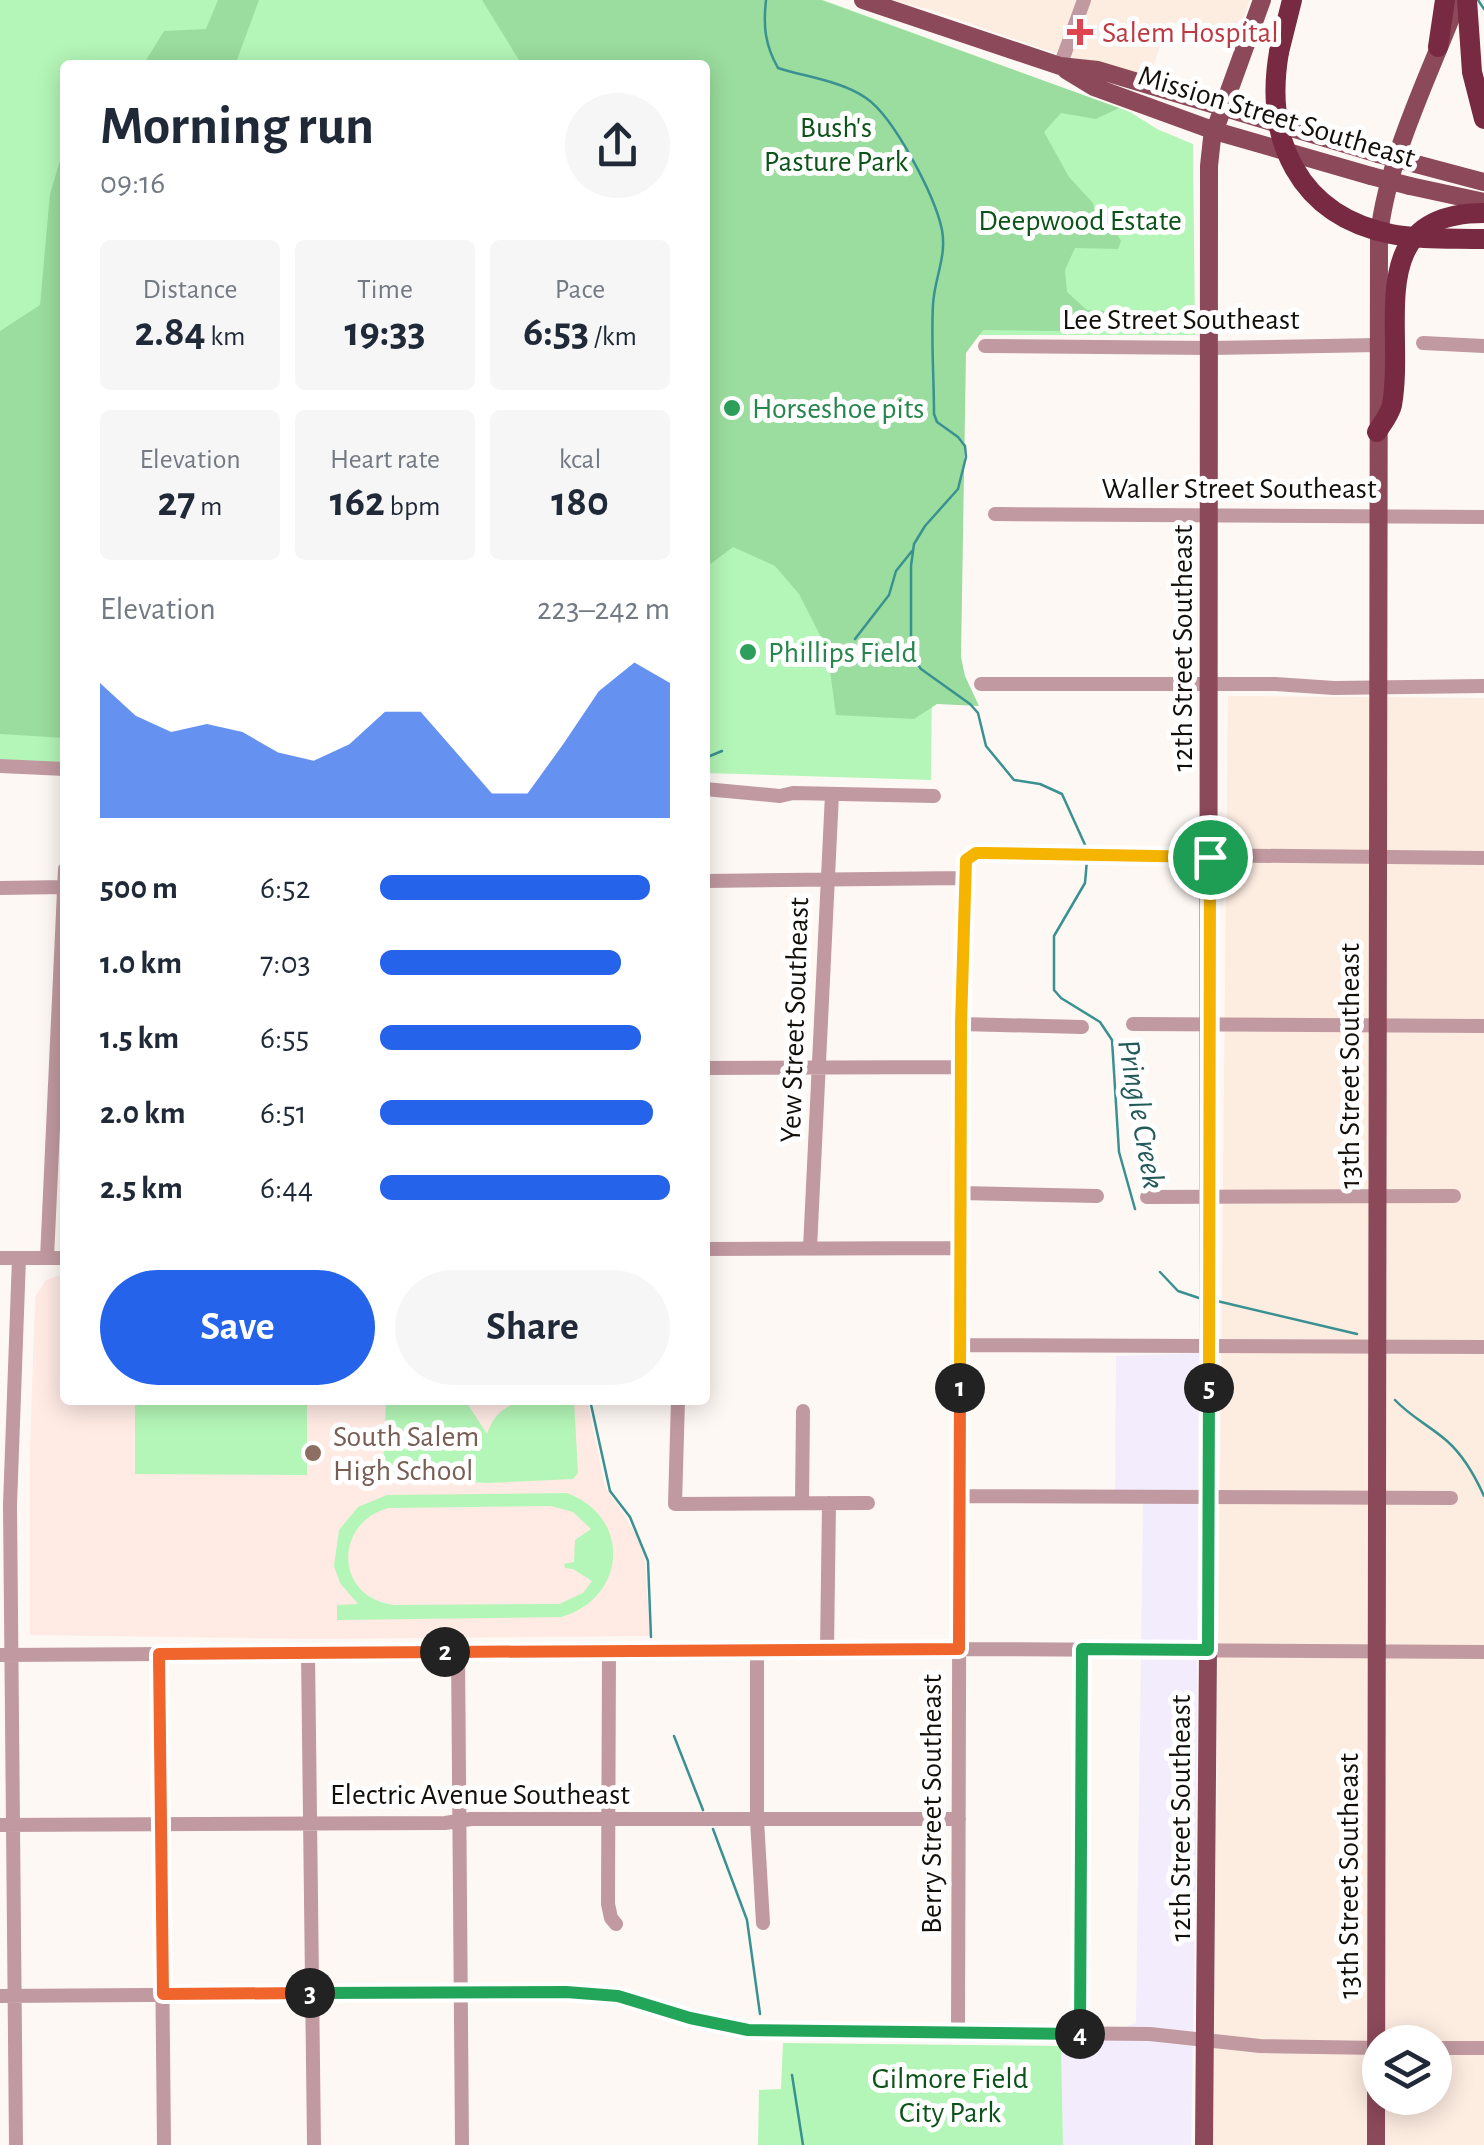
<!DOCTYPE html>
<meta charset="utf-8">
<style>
body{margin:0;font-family:"Alegreya Sans",sans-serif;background:#f6f6f7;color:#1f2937;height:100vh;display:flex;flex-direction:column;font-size:38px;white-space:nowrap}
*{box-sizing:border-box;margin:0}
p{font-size:32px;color:#747a83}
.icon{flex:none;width:55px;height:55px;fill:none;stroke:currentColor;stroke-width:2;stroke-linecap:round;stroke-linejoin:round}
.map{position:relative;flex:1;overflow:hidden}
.drawer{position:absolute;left:60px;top:60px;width:650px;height:1345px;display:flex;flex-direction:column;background:#fff;border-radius:10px;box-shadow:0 5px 25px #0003}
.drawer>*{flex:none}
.buttons{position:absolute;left:1362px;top:2025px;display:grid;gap:20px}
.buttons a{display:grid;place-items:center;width:90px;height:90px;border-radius:50%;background:#fff;box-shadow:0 5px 25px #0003;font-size:50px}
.pin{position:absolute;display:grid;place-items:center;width:85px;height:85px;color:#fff;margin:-42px;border:5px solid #fff;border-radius:50%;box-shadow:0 2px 10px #0007}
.km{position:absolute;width:50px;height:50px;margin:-25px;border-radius:50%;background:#222;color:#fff;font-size:28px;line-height:50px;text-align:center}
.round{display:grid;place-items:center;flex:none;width:105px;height:105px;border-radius:52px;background:#f6f6f7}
.overview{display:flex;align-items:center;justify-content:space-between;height:170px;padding:0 40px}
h1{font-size:55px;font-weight:700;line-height:75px}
.stats{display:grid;grid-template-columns:repeat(3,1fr);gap:15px;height:170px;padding:10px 40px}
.stats div{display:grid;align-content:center;border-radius:10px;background:#f6f6f7;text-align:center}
.stats b{font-size:42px;font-weight:700}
.stats small{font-size:28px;font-weight:400}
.stats p{font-size:28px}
.chart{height:280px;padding:20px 40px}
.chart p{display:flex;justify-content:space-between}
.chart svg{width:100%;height:180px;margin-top:10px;fill:#2563eb;opacity:.7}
.primary-button{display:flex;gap:20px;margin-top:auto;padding:20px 40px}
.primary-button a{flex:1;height:115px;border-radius:60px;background:#2563eb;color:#fff;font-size:40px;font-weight:700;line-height:115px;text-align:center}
.primary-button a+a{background:#f6f6f7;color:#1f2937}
ul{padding:0 40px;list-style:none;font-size:32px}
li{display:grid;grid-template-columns:160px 120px 1fr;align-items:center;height:75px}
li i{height:25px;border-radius:12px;background:#2563eb}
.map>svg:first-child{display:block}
.commercial{fill:#f2ecfd}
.built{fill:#fdece0;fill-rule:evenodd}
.education{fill:#ffeae4}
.green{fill:#b4f6b7;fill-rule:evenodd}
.forest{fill:#9bdd9e}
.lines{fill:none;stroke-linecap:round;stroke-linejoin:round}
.stream{stroke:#3a9191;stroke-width:2.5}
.minor{stroke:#c199a1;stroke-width:14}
.major{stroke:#8c495a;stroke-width:18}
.highway{stroke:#772a41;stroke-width:20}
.major-bridge{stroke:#8c495a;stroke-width:18}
.highway-bridge{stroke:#772a41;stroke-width:20}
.split-1-casing{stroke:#fff;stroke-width:20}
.split-2-casing{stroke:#fff;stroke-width:20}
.split-3-casing{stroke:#fff;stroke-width:20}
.split-4-casing{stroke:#fff;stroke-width:20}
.split-5-casing{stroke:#fff;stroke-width:20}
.split-6-casing{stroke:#fff;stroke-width:20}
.split-1{stroke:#f5b400;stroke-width:12}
.split-2{stroke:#f0652b;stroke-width:12}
.split-3{stroke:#f0652b;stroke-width:12}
.split-4{stroke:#22a559;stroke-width:12}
.split-5{stroke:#22a559;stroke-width:12}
.split-6{stroke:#f5b400;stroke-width:12}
.health-dot{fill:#e0444e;stroke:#fff;stroke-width:4}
.leisure-dot{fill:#2e9e5b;stroke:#fff;stroke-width:4}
.education-dot{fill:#8d6e63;stroke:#fff;stroke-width:4}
.labels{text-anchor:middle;stroke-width:10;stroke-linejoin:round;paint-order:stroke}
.health-label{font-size:30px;fill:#be3a42;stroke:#fff;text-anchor:start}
.street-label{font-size:30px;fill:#130f0b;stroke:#fff}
.park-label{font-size:30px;fill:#0c5319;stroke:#fff}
.leisure-label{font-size:30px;fill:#27864d;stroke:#fff;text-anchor:start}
.education-label{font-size:30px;fill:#785e54;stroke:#fff;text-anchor:start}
.water-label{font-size:32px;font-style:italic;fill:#255a5a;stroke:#fff}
</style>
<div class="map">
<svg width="1484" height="2145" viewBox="0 0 1484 2145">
<rect width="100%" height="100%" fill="#fef8f4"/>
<path class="commercial" d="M1199 1353 1196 1867 1191 2145H1063L1061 2046 1136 2023 1143 1502H1115L1116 1356Z"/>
<path class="built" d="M889 0H1250L1234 43 1169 21 1149 78 1049 51 931 10Z
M1228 696 1484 698V2145H1213ZM1380 2042H1435V2098H1380Z"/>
<path class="education" d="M65 1273V1400H587L605 1487 638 1537 645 1562 650 1636 316 1639 30 1635V1447L35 1297 46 1280Z"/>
<path class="green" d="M0 0H823L1130 112 1157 129 1193 144 1195 335H966L932 685 931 780 705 773V65H65V764L0 761Z
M135 1400H307V1475L135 1474Z
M386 1400H465L487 1434C500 1393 539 1400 574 1400L578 1473 573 1479 489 1483 392 1479 383 1470Z
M567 1493C632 1517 627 1598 561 1617L337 1620V1605L358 1604 340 1583 334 1566 339 1530 358 1507 387 1495ZM551 1506 573 1512 591 1529 575 1540 574 1562 564 1564 565 1568 573 1569 592 1581 583 1593 559 1604 394 1605C335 1598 333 1524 388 1508Z
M783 2043 1061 2046 1063 2145H758L759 2090 781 2089Z"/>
<path class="forest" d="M218 0H259L235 65H151L145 62 164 31 206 29Z
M482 0H821L1119 108 1096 119 1061 113 1044 132 1069 177 1093 203 1097 226 1117 234 1121 241 1118 249 1075 248 1065 270 1067 292 1087 310 1121 312 1123 332 983 330 966 353 961 657 965 676 979 706 937 704 914 719 836 715 827 649 799 594 775 566 733 547 705 568V65H522Z
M65 144V738L0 734V331L40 305 50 194Z"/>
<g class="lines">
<path class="stream" d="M766 0C763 26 765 45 778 68 806 77 842 81 866 98 894 117 935 196 942 230 947 257 934 279 933 305 931 341 934 378 934 414L937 422 958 437 965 446 966 457 958 489 925 526 914 544 911 566V655L921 669 970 704 978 713 986 746 1014 780 1040 784 1062 794 1086 847
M1478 0 1484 9
M855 639 889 595 896 571 912 551
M705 758 722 751
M1087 860 1085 883 1054 936V990L1061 998 1100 1022 1112 1040 1119 1152 1135 1209
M1160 1272 1178 1291 1199 1298
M1217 1301 1357 1334
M590 1400 610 1491 630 1517 648 1561 651 1637
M1395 1400C1411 1417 1430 1426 1447 1441 1464 1456 1475 1476 1484 1496
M674 1736 703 1810
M713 1829 747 1920 760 2014
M792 2075 803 2145"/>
<path class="minor" d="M1060 66 1084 0
M1423 343 1484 346
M985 346 1209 348 1378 345
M995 514 1484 517
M981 684H1275L1334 688 1484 686
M0 766 65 769
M705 789 780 796 793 793 934 796
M705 881 963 878
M0 888 65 887
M961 1024 1082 1027
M1133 1024 1484 1026
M705 1068 961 1067
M960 1193 1097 1196
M1147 1197 1454 1196
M810 1248 832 794
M705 1249 960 1248
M0 1258H65
M47 1258 65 869
M961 1345 1484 1347
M678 1400 675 1504 868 1503
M961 1496 1451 1498
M802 1503 803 1411
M757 1650V1820L763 1923
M827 1650 829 1503
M609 1651 608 1904 611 1918 616 1924
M458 1652 462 2145
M308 1653 314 2145
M159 1654 164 2145
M0 1655 959 1649 1484 1652
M0 1825 445 1823 471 1819H959
M0 1996 566 1992C629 1995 686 2019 748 2030L1150 2034 1260 2046 1380 2048
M958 2034 961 1024 965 860 977 853H985L1484 858
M1081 2034 1082 1649
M1435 2048H1484
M16 2145 10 1505 19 1258"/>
<path class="major" d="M863 0 1060 66 1098 70 1378 154
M1066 70 1094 87 1215 131 1371 176
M1416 164 1484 182
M1410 186 1484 202
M1204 2145 1208 1650 1209 166 1212 138 1262 0
M1376 2145 1379 235C1388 156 1430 74 1458 0"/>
<path class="highway" d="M1467 0 1472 72 1484 119
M1438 47 1445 0
M1279 52 1292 0
M1377 432C1382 424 1390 414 1392 405 1406 327 1361 213 1484 213"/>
<path class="major-bridge" d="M1378 154 1416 164
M1371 176 1410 186"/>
<path class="highway-bridge" d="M1279 52C1264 139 1298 215 1391 234 1421 240 1453 238 1484 239"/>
</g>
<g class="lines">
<g class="split-1-casing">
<path id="split-1" d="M960 1388 961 1024 966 860 976 853H985L1210 857"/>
</g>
<g class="split-2-casing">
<path id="split-2" d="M445 1652 959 1649 960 1388"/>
</g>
<g class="split-3-casing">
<path id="split-3" d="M310 1993 163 1994 159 1654 445 1652"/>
</g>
<g class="split-4-casing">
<path id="split-4" d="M310 1993 566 1992 618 1996 690 2018 748 2030 1080 2034"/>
</g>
<g class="split-5-casing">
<path id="split-5" d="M1080 2034 1082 1649 1208 1650 1209 1388"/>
</g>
<g class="split-6-casing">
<path id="split-6" d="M1209 1388 1210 857"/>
</g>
<use href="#split-1" class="split-1"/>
<use href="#split-2" class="split-2"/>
<use href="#split-3" class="split-3"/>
<use href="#split-4" class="split-4"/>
<use href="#split-5" class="split-5"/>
<use href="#split-6" class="split-6"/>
</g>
<path class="health-dot" d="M1075 17h10v10h10v10h-10v10h-10v-10h-10v-10h10z"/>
<g class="leisure-dot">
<circle cx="732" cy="408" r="10"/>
<circle cx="748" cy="652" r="10"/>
</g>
<circle class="education-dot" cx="313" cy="1453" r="10"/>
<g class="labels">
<g class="health-label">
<text x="1102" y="42">Salem Hospital</text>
</g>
<g class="street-label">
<text transform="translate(1277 116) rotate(17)" y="10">Mission Street Southeast</text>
<text x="1181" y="329">Lee Street Southeast</text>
<text x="1239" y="498">Waller Street Southeast</text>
<text transform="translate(1182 648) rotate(-90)" y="10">12th Street Southeast</text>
<text transform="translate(794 1020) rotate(-88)" y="10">Yew Street Southeast</text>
<text transform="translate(1349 1066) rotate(-90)" y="10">13th Street Southeast</text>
<text x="480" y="1804">Electric Avenue Southeast</text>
<text transform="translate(931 1804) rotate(-90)" y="10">Berry Street Southeast</text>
<text transform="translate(1180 1818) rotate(-90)" y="10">12th Street Southeast</text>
<text transform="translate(1348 1876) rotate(-90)" y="10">13th Street Southeast</text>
</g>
<g class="park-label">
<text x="836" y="137">Bush's<tspan x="836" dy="34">Pasture Park</tspan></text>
<text x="1080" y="230">Deepwood Estate</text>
<text x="950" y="2088">Gilmore Field<tspan x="950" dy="34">City Park</tspan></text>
</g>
<g class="leisure-label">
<text x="752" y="418">Horseshoe pits</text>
<text x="768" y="662">Phillips Field</text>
</g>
<g class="education-label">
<text x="333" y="1446">South Salem<tspan x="333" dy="34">High School</tspan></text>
</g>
<g class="water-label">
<text transform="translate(1142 1114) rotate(80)" y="11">Pringle Creek</text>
</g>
</g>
</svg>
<div class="buttons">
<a><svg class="icon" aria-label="layers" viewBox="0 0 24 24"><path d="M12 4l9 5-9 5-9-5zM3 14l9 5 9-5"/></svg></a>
</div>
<div class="pin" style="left:1210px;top:857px;background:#1e9e55"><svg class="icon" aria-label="arrive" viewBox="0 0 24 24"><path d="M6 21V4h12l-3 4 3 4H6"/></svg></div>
<b class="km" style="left:960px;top:1388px">1</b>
<b class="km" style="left:445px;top:1652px">2</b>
<b class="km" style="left:310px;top:1993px">3</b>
<b class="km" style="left:1080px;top:2034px">4</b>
<b class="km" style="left:1209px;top:1388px">5</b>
<section class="drawer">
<div class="overview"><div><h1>Morning run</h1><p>09:16</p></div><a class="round"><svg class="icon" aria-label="share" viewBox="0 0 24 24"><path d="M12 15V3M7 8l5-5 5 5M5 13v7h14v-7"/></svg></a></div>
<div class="stats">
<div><p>Distance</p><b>2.84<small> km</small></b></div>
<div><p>Time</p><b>19:33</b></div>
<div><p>Pace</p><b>6:53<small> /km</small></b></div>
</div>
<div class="stats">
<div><p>Elevation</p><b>27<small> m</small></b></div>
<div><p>Heart rate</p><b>162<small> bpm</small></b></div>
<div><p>kcal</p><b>180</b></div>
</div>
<div class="chart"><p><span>Elevation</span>223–242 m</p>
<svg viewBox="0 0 160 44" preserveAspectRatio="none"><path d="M0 44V11L10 19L20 23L30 21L40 23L50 28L60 30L70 26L80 18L90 18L100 28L110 38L120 38L130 26L140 13L150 6L160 11V44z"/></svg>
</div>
<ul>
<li><b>500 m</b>6:52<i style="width:93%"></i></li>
<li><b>1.0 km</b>7:03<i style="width:83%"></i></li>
<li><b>1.5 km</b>6:55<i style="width:90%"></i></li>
<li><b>2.0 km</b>6:51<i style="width:94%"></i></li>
<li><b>2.5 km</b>6:44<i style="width:100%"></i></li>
</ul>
<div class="primary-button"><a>Save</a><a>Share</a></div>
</section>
</div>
